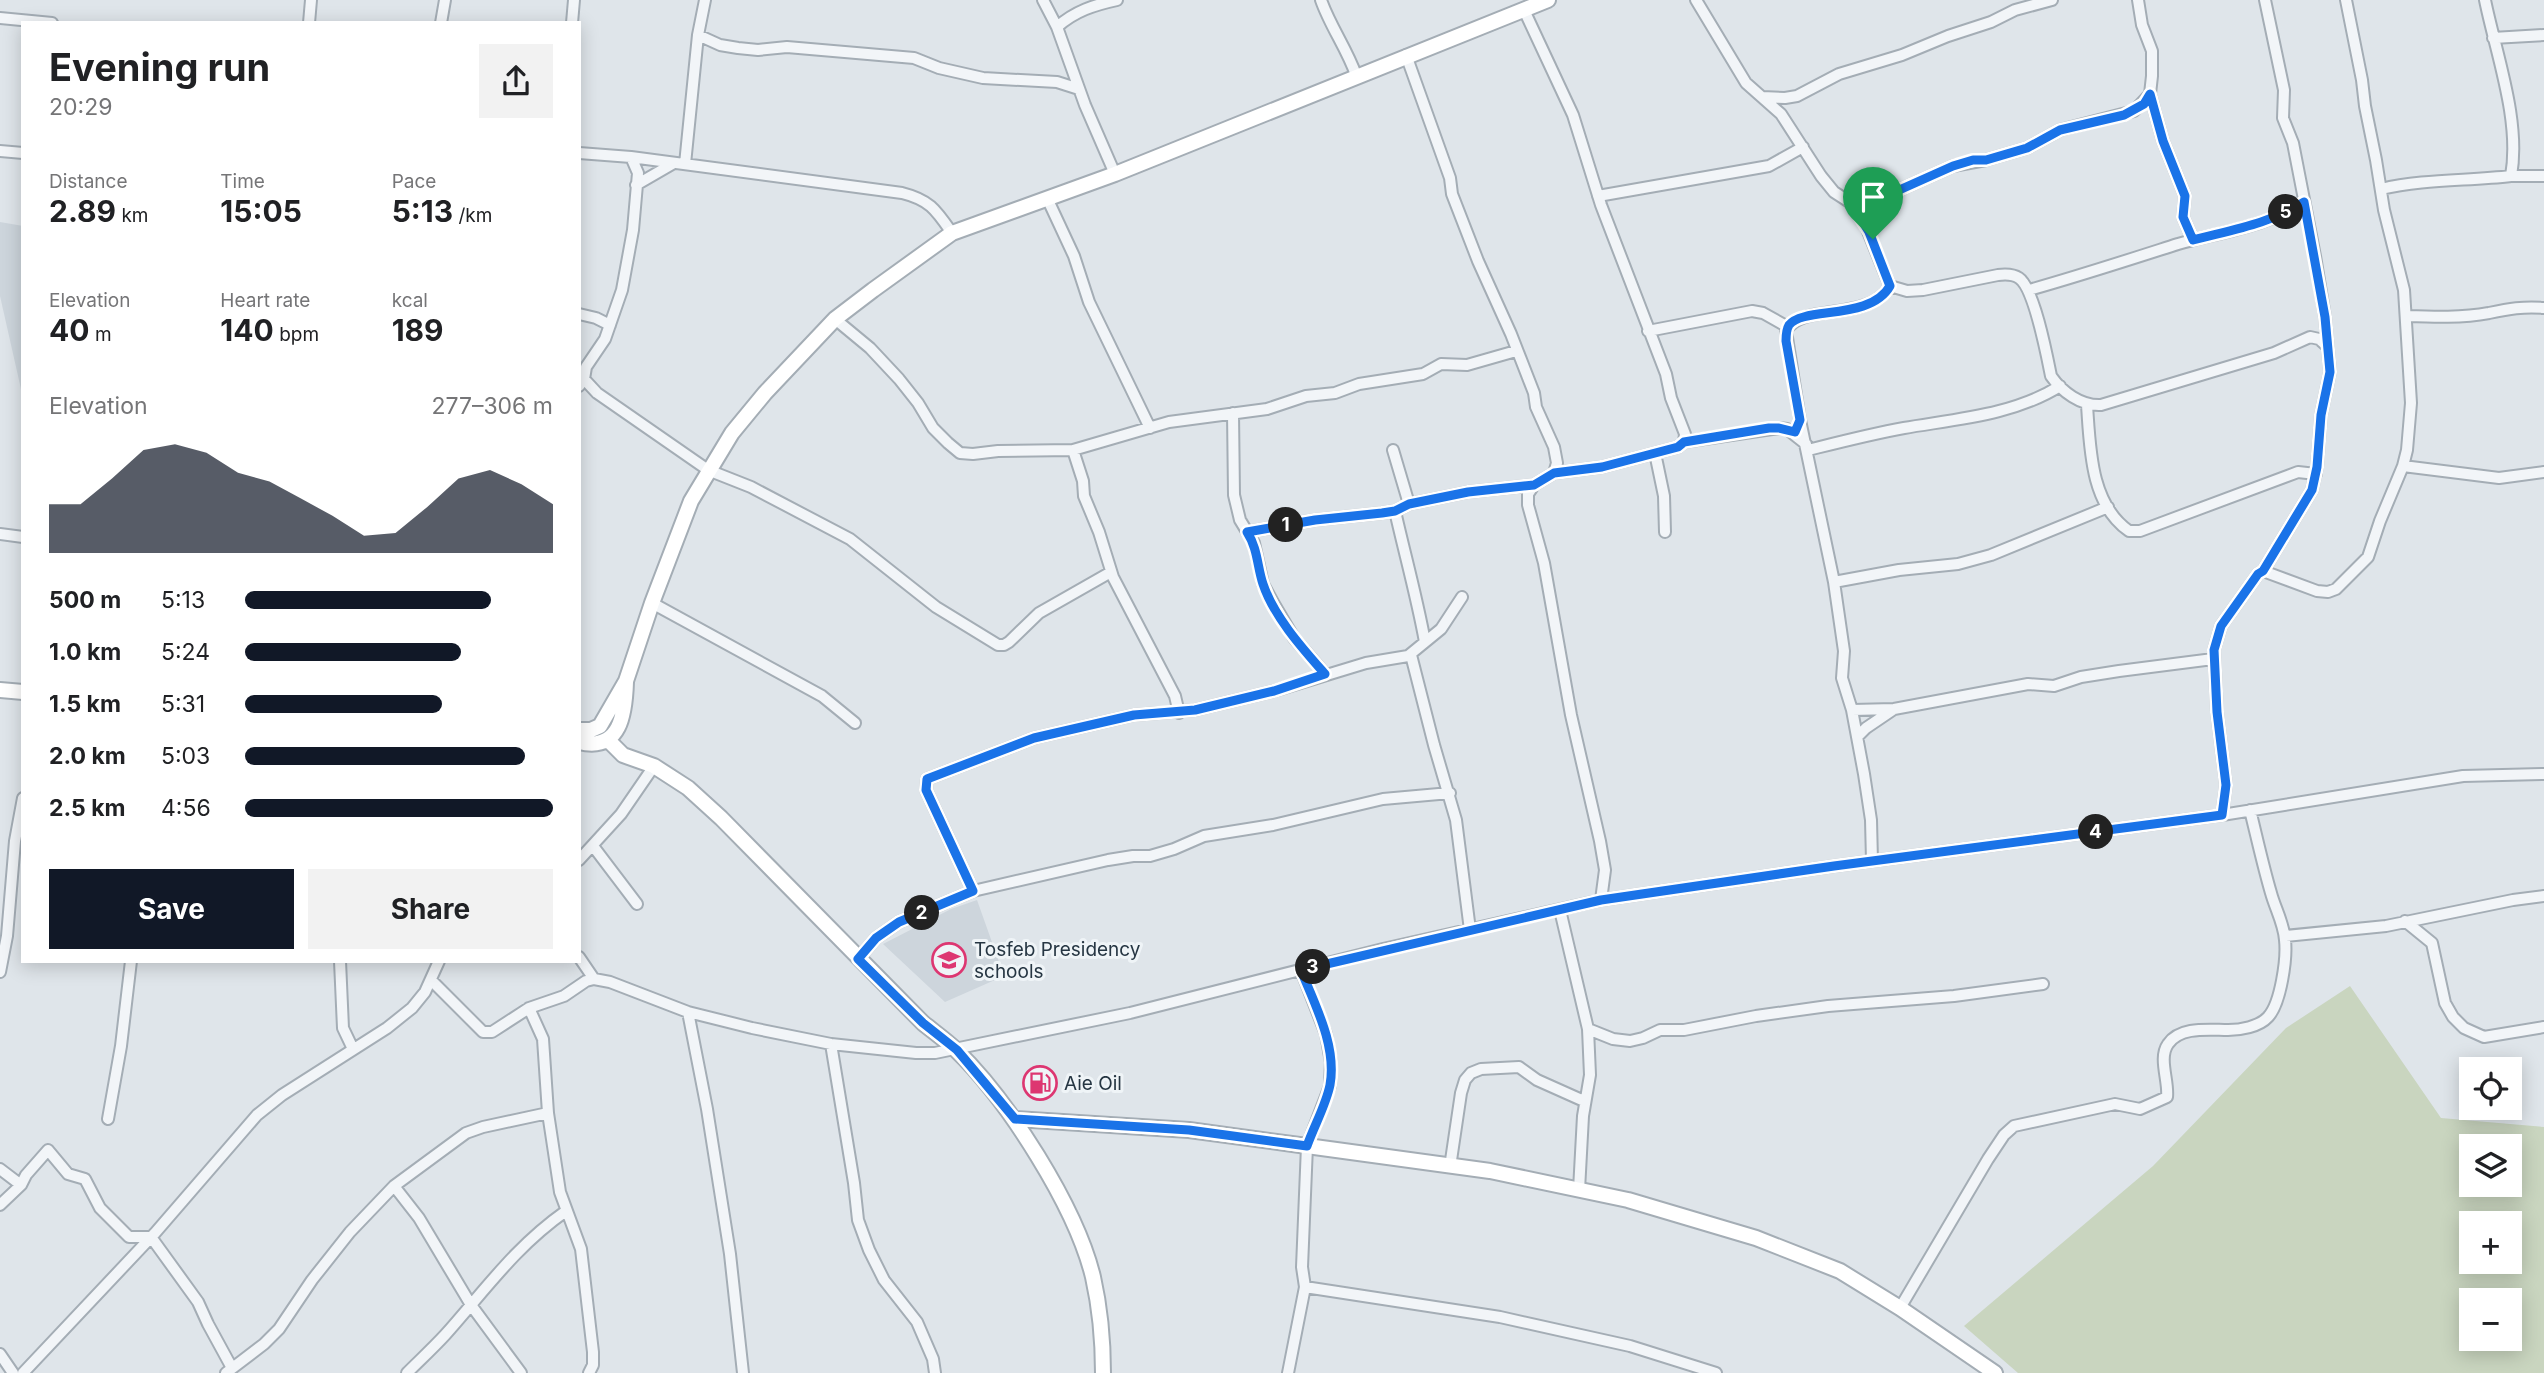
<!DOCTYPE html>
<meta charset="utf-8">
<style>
body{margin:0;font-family:Inter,sans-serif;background:#f2f2f2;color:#202124;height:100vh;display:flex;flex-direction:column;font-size:26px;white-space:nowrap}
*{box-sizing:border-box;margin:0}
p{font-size:23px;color:#757577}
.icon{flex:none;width:38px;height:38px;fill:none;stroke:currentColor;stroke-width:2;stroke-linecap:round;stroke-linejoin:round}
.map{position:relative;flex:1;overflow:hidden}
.side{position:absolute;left:21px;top:21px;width:560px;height:942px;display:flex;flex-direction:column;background:#fff;border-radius:0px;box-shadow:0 4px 18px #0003}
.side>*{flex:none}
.buttons{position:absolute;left:2459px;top:1057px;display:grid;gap:14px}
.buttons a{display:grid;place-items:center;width:63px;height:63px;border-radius:0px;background:#fff;box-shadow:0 4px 18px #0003;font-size:35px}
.pin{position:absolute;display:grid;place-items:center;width:60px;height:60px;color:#fff;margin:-72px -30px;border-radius:50% 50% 50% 0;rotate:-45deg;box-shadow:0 0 7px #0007}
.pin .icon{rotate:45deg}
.km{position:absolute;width:35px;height:35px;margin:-18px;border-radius:50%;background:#222;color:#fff;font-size:19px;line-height:35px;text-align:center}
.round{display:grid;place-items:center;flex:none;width:74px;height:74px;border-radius:0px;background:#f2f2f2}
.summary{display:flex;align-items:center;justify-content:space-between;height:119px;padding:0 28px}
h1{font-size:38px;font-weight:700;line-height:52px}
.figures{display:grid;grid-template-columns:repeat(3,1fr);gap:10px;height:119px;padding:7px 28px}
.figures div{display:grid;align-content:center}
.figures b{font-size:30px;font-weight:700}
.figures small{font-size:19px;font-weight:400}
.figures p{font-size:19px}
.chart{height:196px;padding:14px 28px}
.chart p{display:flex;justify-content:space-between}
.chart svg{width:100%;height:126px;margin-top:7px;fill:#111827;opacity:.7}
.cta{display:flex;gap:14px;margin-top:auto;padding:14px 28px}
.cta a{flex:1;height:80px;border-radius:0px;background:#111827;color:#fff;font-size:28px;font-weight:700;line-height:80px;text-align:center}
.cta a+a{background:#f2f2f2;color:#202124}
ul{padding:0 28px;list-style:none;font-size:23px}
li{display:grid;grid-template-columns:112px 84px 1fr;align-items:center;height:52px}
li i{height:18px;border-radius:9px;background:#111827}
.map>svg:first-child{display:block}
.built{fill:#cdd5dc}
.green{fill:#c9d5bf;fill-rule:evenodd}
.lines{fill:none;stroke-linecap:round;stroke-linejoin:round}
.street-casing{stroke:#a4adb5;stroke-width:14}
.secondary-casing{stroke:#a4adb5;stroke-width:18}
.street{stroke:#f2f5f8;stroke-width:10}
.secondary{stroke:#fff;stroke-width:14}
.route-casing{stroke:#fff;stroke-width:14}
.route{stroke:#1a73e8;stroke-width:9}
.labels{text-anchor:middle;stroke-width:6;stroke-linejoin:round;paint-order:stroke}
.poi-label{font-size:19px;fill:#263643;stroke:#eff4f7;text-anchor:start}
</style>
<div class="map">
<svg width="2544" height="1373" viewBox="0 0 2544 1373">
<rect width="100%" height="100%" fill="#dfe5ea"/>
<path class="built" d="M0 222 23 226V398L0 296Z
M977 900 1004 976 945 1002 883 944 951 909Z"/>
<path class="green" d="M2350 986 2441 1118 2544 1127V1373H2018L1964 1326 2153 1166 2286 1028ZM2471 1146H2510V1185H2471ZM2471 1223H2510V1262H2471ZM2471 1300H2510V1339H2471Z"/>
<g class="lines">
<g class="street-casing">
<path id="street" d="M1043 0 1057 27 1085 105 1115 174
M1321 0C1330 26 1347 49 1356 75
M1696 0 1746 83 1781 114 1821 176 1834 192 1851 203 1863 219 1890 286 1907 291 1923 290 1998 275C2006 274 2013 274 2019 278 2034 288 2047 356 2051 376 2062 392 2081 406 2101 405L2274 353 2310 337 2319 339 2328 347
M1524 10 1573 115 1601 205 1666 374 1671 398 1685 434 1684 442
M0 18 52 23
M309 23 311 0
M441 23 445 0
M572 23 574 0
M1057 27C1075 11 1094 5 1117 0
M698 35 720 45 738 48 758 50 787 47 914 58 939 68 983 78 1057 82 1079 89
M2493 38 2544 35
M1406 55 1450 178 1452 194 1478 261 1511 334 1534 393 1536 407 1554 447 1557 463 1554 473 1534 485 1528 494V505L1544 563 1571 715 1600 841 1605 870 1601 900
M2150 94 2163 141 2185 196 2183 217 2193 240
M1762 97 1785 98 1797 96 1839 74 1902 55 1948 36 1991 22 2015 10 2052 0
M0 151 23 153
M579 153 631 157 902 193C930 200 936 210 952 233
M685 164 698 35 705 0
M2511 176H2544
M636 185 674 163
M2381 189C2423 179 2468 181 2511 176 2521 121 2496 54 2485 0
M1598 196 1769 166 1803 147
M1047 198 1074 256 1089 302 1150 428
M1851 203 1897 191 1953 166 1986 160 2027 148 2060 130 2134 111 2150 94 2152 76V51L2142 25 2138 0
M2029 290C2079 276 2128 260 2178 244 2220 232 2266 227 2304 202
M579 314 596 318 610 325
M2406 316C2434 317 2462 318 2489 313 2508 309 2524 306 2544 308
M835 319 870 348 899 379 918 403 933 428 948 443 960 453 973 454 998 451 1073 450 1169 422 1267 409 1306 396 1335 393 1359 384 1423 374 1441 364 1467 365 1516 351
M1648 331 1752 311 1763 313 1788 327
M584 379 597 393 708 470 751 487 850 539 936 607 998 645H1004L1009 642 1039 613 1111 572
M579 386 584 379 586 367 605 339 622 290 633 230 638 173 631 157
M2087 405C2090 447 2090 504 2129 531H2140L2298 472 2316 474
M1233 413 1234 495 1240 520 1254 543 1263 584 1274 604 1294 638 1325 674
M1073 450 1083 481 1084 496 1099 532 1113 577 1175 696 1179 713
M1393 450 1409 504
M1808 450C1840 442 1871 434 1904 428 1956 419 2014 415 2060 386
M1655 453 1664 496 1665 532
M2403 466 2499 478 2544 472
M1554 473 1602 467 1678 447 1684 442 1779 428 1787 429 1806 444
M1395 511C1405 555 1417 598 1425 642
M1247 532 1315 520 1382 513 1395 511 1409 504 1468 492 1534 485
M0 534 23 537
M2263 571 2312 490 2317 467 2321 415 2330 372 2325 317 2315 256 2293 143 2283 118 2284 90 2265 0
M1834 582 1899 570 1958 564 1991 555 2108 507
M652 603 822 696 855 723
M1411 655 1434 745 1456 820 1470 930
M1852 710 1894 709 2028 684 2054 686 2081 677 2119 671 2213 659
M1857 737 1866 728 1894 709
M2222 815 2226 785 2217 712 2214 650 2221 626 2258 574 2263 571 2317 591 2328 592 2336 589 2368 557 2380 521 2403 466 2407 450 2411 403 2404 290 2384 210 2376 160 2365 106 2362 80 2346 0
M593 846 637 904
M579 860 621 814 654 766
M1872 861 1871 820 1864 774 1852 710 1842 678 1844 651 1834 582 1800 420 1786 331C1801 302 1868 323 1890 286
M973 891 926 790 927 779 1034 738 1134 715 1195 710 1274 691 1366 663 1408 656 1441 629 1462 597
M1560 910 1588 1029 1590 1075 1583 1116 1579 1190
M2405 921 2432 943 2445 1003 2453 1017 2464 1028 2484 1037 2544 1027
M2285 936 2386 926 2513 900 2544 896
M579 957 594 979
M858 959 876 938 899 922 973 891 1108 860 1133 856H1150L1174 849 1204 836 1273 825 1383 799 1450 793
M340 961 343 1028 353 1049
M0 972 7 936 15 841 23 798
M431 980 483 1032H492L529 1008 564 996 586 981 594 979 610 982 688 1012 752 1028 831 1044 916 1053H935L1130 1013 1383 949 1601 900 1834 866 2222 815 2463 776 2544 774
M529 1008 543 1039 548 1113 560 1192 581 1249 593 1352V1365L589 1373
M688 1012 707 1109 730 1254 743 1373
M1588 1029 1613 1039 1630 1041 1643 1038 1660 1030H1684L1756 1016 1828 1006 1954 996 2043 984
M831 1044 854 1183 858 1220 869 1250 884 1280 917 1322 933 1359 935 1373
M108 1119 121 1046 131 961
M1450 1167 1461 1093 1465 1080 1471 1073 1481 1069 1519 1067 1537 1080 1584 1101
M0 1169 21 1185 26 1175 48 1150 68 1174 85 1179 100 1208 129 1237H151
M394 1186 419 1218 471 1305 521 1373
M0 1205 21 1185
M151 1237 198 1302 208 1324 232 1368
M1305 1287 1500 1317 1630 1346 1716 1373
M1900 1308 1988 1159 2004 1135 2014 1126 2115 1104 2140 1109 2167 1097C2169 1081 2158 1058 2168 1044 2180 1026 2209 1030 2228 1030 2240 1030 2259 1027 2268 1017 2281 1003 2287 958 2285 940 2284 924 2275 908 2271 893 2263 866 2257 838 2250 810
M0 1354 13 1373
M23 1373 155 1233 257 1115 282 1095 387 1028 412 1008 425 992 439 961
M226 1373 264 1344 279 1329 312 1280 350 1232 394 1186 466 1133 483 1127 548 1113
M407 1373C420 1360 433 1348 445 1335 486 1289 515 1247 566 1211
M1288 1373 1305 1287 1302 1267 1307 1146 1330 1086 1331 1062 1326 1034 1301 970"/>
</g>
<g class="secondary-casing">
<path id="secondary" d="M0 690 23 692
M579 730H591L600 726 626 681 652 603 691 501 732 433 765 393 835 319 873 290 952 233 1115 174 1548 0
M608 740 623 755 654 766 688 788 721 818 923 1023C934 1032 946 1040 956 1050 1008 1100 1076 1207 1093 1277 1100 1308 1103 1342 1103 1373
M579 742C621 752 625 713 626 682
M1015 1119 1189 1130 1307 1146 1490 1171 1628 1200 1756 1238 1840 1271 1900 1308 1995 1373"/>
</g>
<use href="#street" class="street"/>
<use href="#secondary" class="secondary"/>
</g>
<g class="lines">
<g class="route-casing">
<path id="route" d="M2150 94 2163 141 2185 196 2183 217 2193 240C2231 230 2270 224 2304 202L2325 317 2330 372 2321 415 2317 467 2312 490 2263 571 2258 574 2221 626 2214 650 2217 712 2226 785 2222 815 1834 866 1601 900 1301 970C1315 1005 1337 1046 1330 1085 1326 1105 1314 1126 1307 1146L1189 1130 1015 1119 957 1050 923 1023 858 959 876 938 899 922 973 891 926 790 927 779 1034 738 1134 715 1195 710 1274 691 1325 674C1303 649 1274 617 1263 584 1257 566 1258 549 1247 532L1315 520 1382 513 1395 511 1409 504 1468 492 1534 485 1554 473 1602 467 1678 447 1684 442 1769 428H1779L1795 432 1800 420 1786 341C1786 335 1786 330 1789 325 1804 306 1870 321 1890 286L1869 232 1851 203 1897 191 1953 166 1973 160H1986L2027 148 2060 130 2124 115 2144 104Z"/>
</g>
<use href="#route" class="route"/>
</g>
<defs>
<g id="school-ring" transform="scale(1.75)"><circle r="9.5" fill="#eff4f7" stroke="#dd3671" stroke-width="1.5"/><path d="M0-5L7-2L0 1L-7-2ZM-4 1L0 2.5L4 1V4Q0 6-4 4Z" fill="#dd3671"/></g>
<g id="fuel-ring" transform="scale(1.75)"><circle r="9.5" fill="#eff4f7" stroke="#dd3671" stroke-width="1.5"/><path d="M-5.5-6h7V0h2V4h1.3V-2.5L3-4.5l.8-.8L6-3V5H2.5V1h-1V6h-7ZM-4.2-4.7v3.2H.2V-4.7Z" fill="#dd3671"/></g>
</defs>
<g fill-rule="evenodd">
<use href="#school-ring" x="949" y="960"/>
<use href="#fuel-ring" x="1040" y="1083"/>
</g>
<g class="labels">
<g class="poi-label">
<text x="974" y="956">Tosfeb Presidency<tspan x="974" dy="22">schools</tspan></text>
<text x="1064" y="1090">Aie Oil</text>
</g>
</g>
</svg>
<div class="buttons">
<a><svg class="icon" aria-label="locate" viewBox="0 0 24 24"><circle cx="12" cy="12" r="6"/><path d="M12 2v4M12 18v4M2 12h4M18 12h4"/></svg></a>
<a><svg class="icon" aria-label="layers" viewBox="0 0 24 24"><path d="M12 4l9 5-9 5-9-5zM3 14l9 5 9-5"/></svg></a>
<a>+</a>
<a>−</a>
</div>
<div class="pin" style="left:1873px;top:239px;background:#1e9e55"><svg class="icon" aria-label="arrive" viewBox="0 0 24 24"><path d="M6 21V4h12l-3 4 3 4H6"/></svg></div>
<b class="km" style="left:1286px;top:525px">1</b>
<b class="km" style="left:922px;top:913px">2</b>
<b class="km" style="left:1313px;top:967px">3</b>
<b class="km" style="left:2096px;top:832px">4</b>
<b class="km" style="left:2286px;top:212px">5</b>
<section class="side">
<div class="summary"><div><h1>Evening run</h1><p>20:29</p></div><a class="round"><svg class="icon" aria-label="share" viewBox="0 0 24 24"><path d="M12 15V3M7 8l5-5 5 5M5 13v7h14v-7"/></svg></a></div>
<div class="figures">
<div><p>Distance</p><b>2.89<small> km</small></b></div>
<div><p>Time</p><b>15:05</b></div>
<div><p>Pace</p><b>5:13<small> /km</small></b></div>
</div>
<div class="figures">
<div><p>Elevation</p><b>40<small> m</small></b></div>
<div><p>Heart rate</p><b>140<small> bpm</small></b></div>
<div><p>kcal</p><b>189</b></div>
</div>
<div class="chart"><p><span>Elevation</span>277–306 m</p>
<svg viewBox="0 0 160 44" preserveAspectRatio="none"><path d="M0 44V27L10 27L20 18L30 8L40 6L50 9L60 16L70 19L80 25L90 31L100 38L110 37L120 28L130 18L140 15L150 20L160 27V44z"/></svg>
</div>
<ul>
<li><b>500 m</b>5:13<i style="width:80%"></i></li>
<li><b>1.0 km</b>5:24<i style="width:70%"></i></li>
<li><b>1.5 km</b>5:31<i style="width:64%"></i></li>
<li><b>2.0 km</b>5:03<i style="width:91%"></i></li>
<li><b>2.5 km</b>4:56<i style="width:100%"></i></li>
</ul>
<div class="cta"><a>Save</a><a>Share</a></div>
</section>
</div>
